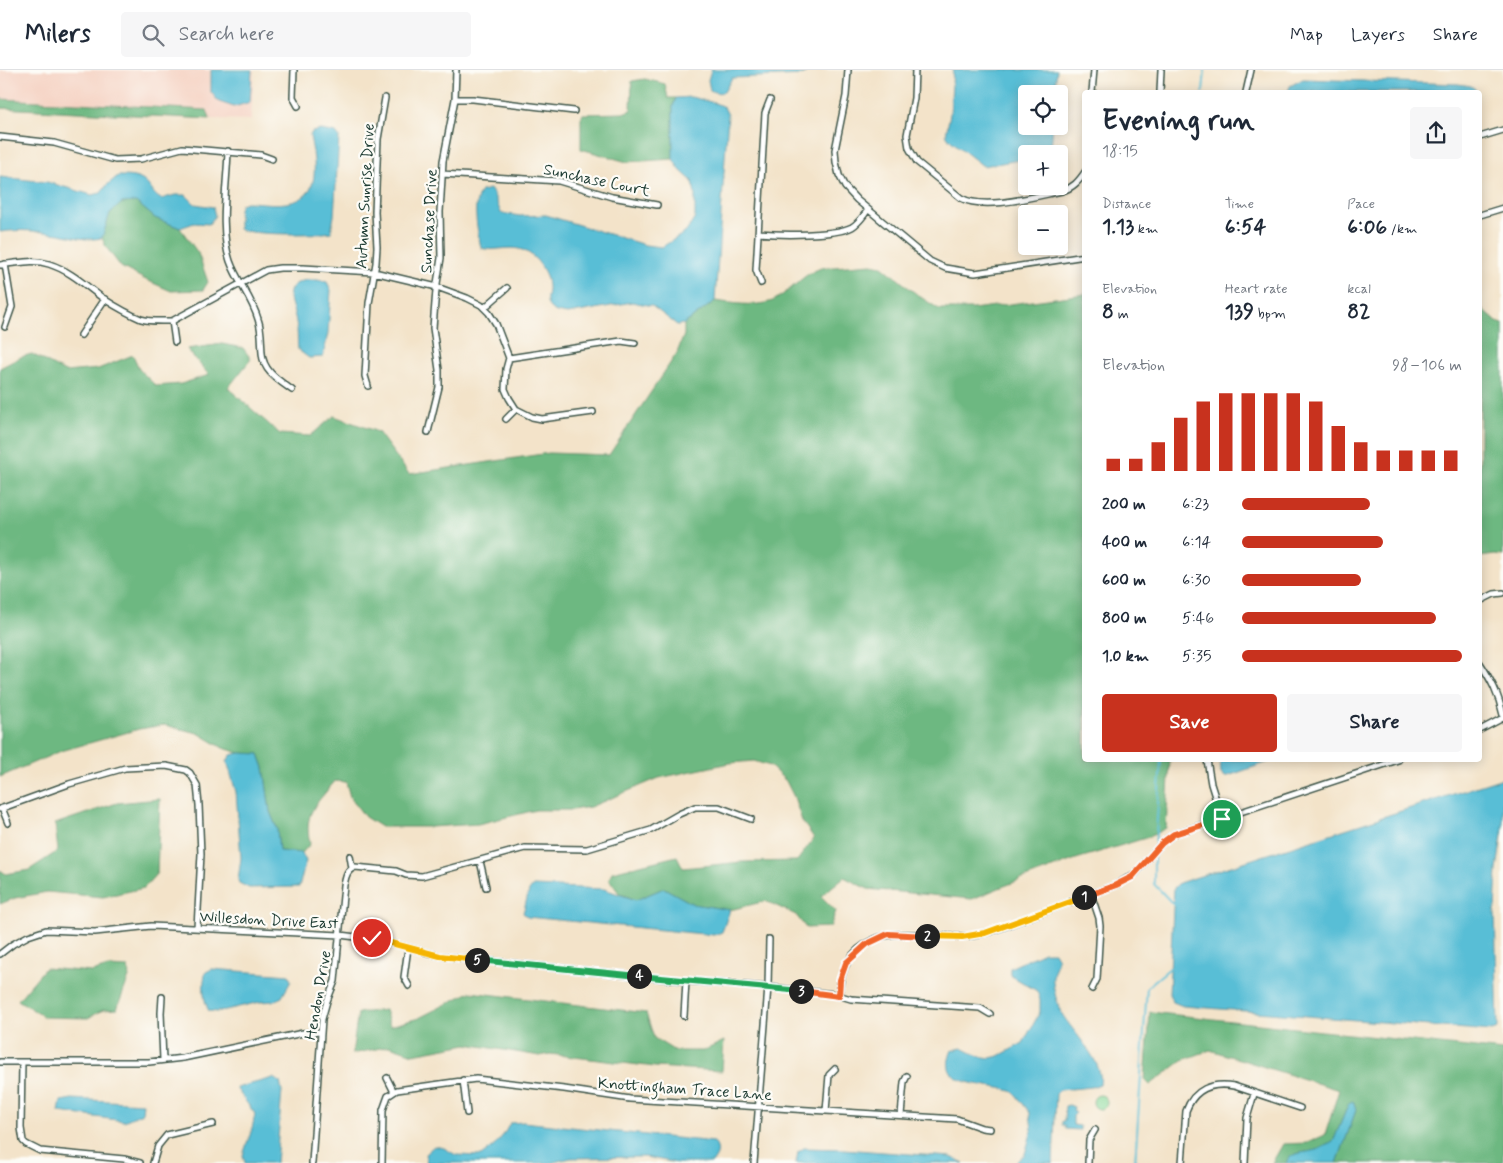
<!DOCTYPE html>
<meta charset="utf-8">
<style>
body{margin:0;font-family:Mynerve,sans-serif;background:#f6f6f7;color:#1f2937;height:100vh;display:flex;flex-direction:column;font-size:19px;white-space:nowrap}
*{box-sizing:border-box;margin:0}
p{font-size:16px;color:#747a83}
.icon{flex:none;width:28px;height:28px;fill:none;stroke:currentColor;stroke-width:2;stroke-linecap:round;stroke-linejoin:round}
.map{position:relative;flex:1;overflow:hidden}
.details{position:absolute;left:1082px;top:20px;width:400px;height:672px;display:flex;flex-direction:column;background:#fff;border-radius:5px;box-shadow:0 2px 12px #0003}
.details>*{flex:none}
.fabs{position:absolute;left:1018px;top:15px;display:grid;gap:10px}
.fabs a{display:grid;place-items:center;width:50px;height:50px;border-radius:5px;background:#fff;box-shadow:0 2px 12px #0003;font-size:25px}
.pin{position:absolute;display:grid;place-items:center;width:42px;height:42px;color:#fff;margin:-21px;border:2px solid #fff;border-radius:50%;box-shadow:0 1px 5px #0007}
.km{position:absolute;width:25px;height:25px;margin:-12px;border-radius:50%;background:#222;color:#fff;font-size:14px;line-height:25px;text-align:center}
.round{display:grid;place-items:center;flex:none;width:52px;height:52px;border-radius:5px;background:#f6f6f7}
.headline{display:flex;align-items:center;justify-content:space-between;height:85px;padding:0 20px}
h1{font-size:28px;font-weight:800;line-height:38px}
.metrics{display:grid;grid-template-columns:repeat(3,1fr);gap:8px;height:85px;padding:5px 20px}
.metrics div{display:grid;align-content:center}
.metrics b{font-size:21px;font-weight:800}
.metrics small{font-size:14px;font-weight:400}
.metrics p{font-size:14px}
.chart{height:140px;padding:10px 20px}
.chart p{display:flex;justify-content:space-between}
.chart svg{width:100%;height:90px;margin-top:5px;stroke:#c8321e;stroke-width:6}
.button{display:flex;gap:10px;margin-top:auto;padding:10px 20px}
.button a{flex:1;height:58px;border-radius:5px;background:#c8321e;color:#fff;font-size:20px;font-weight:800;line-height:58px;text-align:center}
.button a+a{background:#f6f6f7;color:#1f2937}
ul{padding:0 20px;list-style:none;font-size:16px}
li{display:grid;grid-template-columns:80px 60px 1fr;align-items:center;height:38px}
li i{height:12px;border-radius:6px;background:#c8321e}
header{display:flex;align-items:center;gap:30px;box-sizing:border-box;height:70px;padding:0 25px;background:#fff;border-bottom:1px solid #e0e1e3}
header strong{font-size:24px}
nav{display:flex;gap:28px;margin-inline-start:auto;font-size:18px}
.search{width:350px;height:45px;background:#f6f6f7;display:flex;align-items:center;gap:12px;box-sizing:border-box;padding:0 18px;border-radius:5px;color:#747a83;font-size:19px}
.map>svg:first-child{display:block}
.built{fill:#f5d2c2}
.green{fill:#87d899;stroke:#538a66}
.forest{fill:#6db881;stroke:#467a5a}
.water{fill:#58bed6;stroke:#3c7e85}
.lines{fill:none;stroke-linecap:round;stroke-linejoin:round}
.stream{stroke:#58bed6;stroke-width:2}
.street-casing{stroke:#3f564a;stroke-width:8}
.street{stroke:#fff;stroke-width:5}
.split-1-casing{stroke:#fff;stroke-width:10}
.split-2-casing{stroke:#fff;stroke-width:10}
.split-3-casing{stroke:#fff;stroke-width:10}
.split-4-casing{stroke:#fff;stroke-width:10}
.split-5-casing{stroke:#fff;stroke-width:10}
.split-6-casing{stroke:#fff;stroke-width:10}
.split-1{stroke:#f0652b;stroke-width:6}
.split-2{stroke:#f5b400;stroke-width:6}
.split-3{stroke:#f0652b;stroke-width:6}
.split-4{stroke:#22a559;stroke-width:6}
.split-5{stroke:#22a559;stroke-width:6}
.split-6{stroke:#f5b400;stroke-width:6}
.labels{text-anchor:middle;stroke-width:4.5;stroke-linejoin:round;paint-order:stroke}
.street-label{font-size:16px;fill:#1f3d34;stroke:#fdfcf7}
</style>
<header>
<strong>Milers</strong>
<div class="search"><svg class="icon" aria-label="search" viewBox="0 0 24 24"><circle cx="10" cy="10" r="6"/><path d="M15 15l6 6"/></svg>Search here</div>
<nav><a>Map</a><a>Layers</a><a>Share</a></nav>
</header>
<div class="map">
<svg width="1503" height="1093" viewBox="0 0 1503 1093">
<rect width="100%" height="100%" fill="#fdfcf7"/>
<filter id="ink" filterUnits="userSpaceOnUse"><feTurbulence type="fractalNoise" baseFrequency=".02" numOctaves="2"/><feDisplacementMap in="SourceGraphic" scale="10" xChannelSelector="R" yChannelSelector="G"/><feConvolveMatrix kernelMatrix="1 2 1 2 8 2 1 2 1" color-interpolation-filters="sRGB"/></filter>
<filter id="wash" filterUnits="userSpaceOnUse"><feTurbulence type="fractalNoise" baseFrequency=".0096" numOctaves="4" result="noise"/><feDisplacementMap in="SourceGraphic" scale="20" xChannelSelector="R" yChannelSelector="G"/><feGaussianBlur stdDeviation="1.12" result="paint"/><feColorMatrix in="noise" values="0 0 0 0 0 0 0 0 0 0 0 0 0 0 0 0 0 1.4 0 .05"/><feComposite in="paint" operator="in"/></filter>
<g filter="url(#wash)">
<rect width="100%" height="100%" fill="#f3e3c9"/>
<path class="built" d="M0 0H254L251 50 210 49 207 40 0 29Z"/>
<path class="green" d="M1093 1032a7 7 0 1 1 14 0a7 7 0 1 1-14 0Z"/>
<path class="forest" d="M645 9 665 14 668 28H676L673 37V89L627 92 581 79V48L583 44 623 43 631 40 632 11Z
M0 29 207 40 210 49 0 38Z
M136 132 155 148 180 158 198 183 208 212 203 220 171 221 144 209 121 197 106 177 102 168 110 143 121 133Z
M872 194 882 196 919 226 939 239H973L1085 224V690H1170L1166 758 1149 767 1076 789 999 818 972 829 868 819 844 807 821 826 836 841 830 857 806 858 796 845 766 831 730 840 693 834 664 818 636 830 619 823 609 809 612 802 677 786 683 798 742 792 797 791 814 768 802 751 794 727 786 711 770 696 754 691 730 693 659 708 590 737 572 740H536L478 754 430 757H381L365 747 350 727 346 712 335 711C316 735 303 742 310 774L302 783 279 781 277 759 270 742 264 698 259 684 240 683 223 678 198 663 164 655 139 659 61 681 0 707V298L21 287 32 284 65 302 98 299 133 285 139 299 156 316 181 314 209 305 187 279 222 274 243 278 251 289 228 318 280 364 310 366 334 346 378 362 409 404 549 383 609 385 677 283 684 265V254L715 231C730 233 755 237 769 232 775 231 782 225 786 222 800 212 803 205 821 198Z
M1482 239 1497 252 1503 254V486L1495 485 1480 487V240Z
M160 729 157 803 144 818 103 827 47 822 15 828 0 834V800L6 804 29 800 58 781 55 754 117 733Z
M108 897 128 898 130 904 117 939 103 940 88 948 44 947 18 930 45 898 92 902Z
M470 922 646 943 654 968 675 981H703L724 971 722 1001 655 997 550 984 540 986 467 974 413 984 390 976 352 984 358 943 385 940 390 956 419 948Z
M1150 942 1503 981V1093H1337L1356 1040 1353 1031 1349 1033 1333 1072C1328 1074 1324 1077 1319 1079 1307 1084 1292 1080 1286 1093H1272L1283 1074 1307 1073 1325 1065 1339 1020 1210 980 1183 990 1150 1015 1145 1010Z"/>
<path class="water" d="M211 0H252L250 32 234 37 219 32 211 22Z
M711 0H809L804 5 732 8 724 22C719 23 715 23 710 20L708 10Z
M953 0H1057L1054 24H1026V56H1053L1051 78 1049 84H1026V89L983 96 950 70 946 64 950 44Z
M1303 9 1458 14 1471 16 1476 20V22H1288L1290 16Z
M691 27 715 33 724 37 728 45 715 231 684 254 677 255 652 236 632 232 568 244C560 243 549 242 547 232 546 227 549 221 548 216 547 203 540 192 530 184 513 172 497 183 481 178 478 162 471 135 481 121L490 119C496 127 497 134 501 143L520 146 546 145 645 175 662 177 686 162 695 148V123L692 111 680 100 673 89V37L676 28Z
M321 60 336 63 339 67 334 146 331 162C318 165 249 165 239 159V139L241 134 246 132C259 132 273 135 286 133 323 129 315 92 310 66L312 62Z
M118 106C129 106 141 106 148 115 153 121 154 125 161 129L175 125H186L195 134 213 137 215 146 209 154 194 153 180 158 155 148 136 132 122 133 110 143 102 168C84 171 77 167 59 164 36 161 23 159 0 162V107L47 112 92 125 101 123 107 115Z
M306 210H318L327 212 331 220 328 263 323 287 309 288 298 280C297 270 298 261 296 252 293 232 279 217 306 210Z
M240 683 259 684 264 698 270 742 277 759 279 781 302 783 306 791 299 817 249 818 239 813 238 810 241 788 236 722 227 691 231 685Z
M1220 690H1274L1225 707 1221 703Z
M1503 708V757L1497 800 1495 841 1498 959 1492 961 1479 960 1183 936 1173 932 1169 924 1174 818 1179 813Z
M533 816 604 819 636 830 664 818 693 834 730 840 722 862 714 865 527 847 523 843 529 821Z
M1044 882H1054L1058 889C1057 895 1053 901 1053 907 1052 915 1058 938 1062 944 1073 962 1105 993 1100 1014L1092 1017 1060 1020 1056 1024 1053 1093H1015L1025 1084 1032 1060 1030 1043 1014 1022C1005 1019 996 1017 987 1016 965 1012 939 1010 952 980L962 978 978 986 990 988 999 986 1023 973 1040 942V930L1037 921 1010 905V898Z
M212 899 289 905 291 911 282 927 274 931 260 932 217 942 209 941C203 931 202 912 206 902Z
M273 1008 280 1012 282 1021 276 1093H245L243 1085 252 1059 255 1044 236 1018Z
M72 1029 143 1033 142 1043 124 1051 59 1042 61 1031Z
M1353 1031 1356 1040 1337 1093H1286C1292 1080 1307 1084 1319 1079 1324 1077 1328 1074 1333 1072L1349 1033Z
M1069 1035 1074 1037 1073 1041 1076 1043 1073 1046V1055L1080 1056V1060L1065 1059V1055H1062V1051H1064L1065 1036Z
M523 1052 714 1072C720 1081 718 1085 712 1093H677L645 1087 571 1088 550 1093H427L425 1084 434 1076 444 1078 456 1085 481 1086 494 1076 504 1064 510 1053Z
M804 1078 843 1079 951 1087 964 1093H796L798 1082Z"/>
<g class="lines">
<path class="stream" d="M1203 22 1205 0
M1155 778 1161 690
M1154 785V814L1174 835
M1135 1093 1147 917 1170 898"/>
</g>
</g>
<g filter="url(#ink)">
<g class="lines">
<g class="street-casing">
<path id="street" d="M294 0 293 27 298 36
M848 0 846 26 835 80 836 92 839 105 845 117 857 130 930 191 945 198 975 203 1085 186
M915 0 914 28 907 65 909 78 917 92 961 128C985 141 1036 126 1062 121 1073 118 1079 111 1085 102
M1092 22 1094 0
M1160 22 1161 0
M1246 22 1251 0
M455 29H473L574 41
M0 67 54 73 115 90 141 89 182 78 261 85 272 89
M1480 67 1503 60
M228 81C227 116 219 158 230 191 237 211 252 228 258 249 262 260 261 271 262 283 263 301 278 310 292 320
M442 104 559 111 612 127 657 135
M1480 145 1503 138
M759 163C779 165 835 166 852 157 859 153 863 146 868 140
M0 195C16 193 33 189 49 194 71 201 86 216 104 229 115 236 129 244 141 249 150 252 162 251 172 251L266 200 280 198H303L374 202 437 217 467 228 481 235 489 243 496 254 509 288 506 299 505 319 509 328 516 339 532 347 542 349 593 342
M761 213 756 200 765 43 770 30
M484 238 507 218
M172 251 175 272
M5 257 12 237 5 194
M81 265 105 229
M509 288 621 271 635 273
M368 316 365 306 369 233 376 193 377 177 375 142 378 69 385 28
M506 349 516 339
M428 362 439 317V300L433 258 436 220 441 188 440 142 443 91 455 29 456 0
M1480 531 1494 524 1503 523
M1480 593C1491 610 1499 625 1503 645
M1480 660 1503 648
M1207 690 1211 714 1222 749
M2 738 8 753
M0 739 69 714 125 698 166 696 186 700 190 703 197 715 199 735 201 784 197 858
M350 786 352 798
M480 791 486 817
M1091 824 1099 848 1100 856 1097 909 1092 919
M408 878 404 907 409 916
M0 884 13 874 28 866 46 860 95 862 151 856 340 865 380 870 440 886 686 911 768 917 834 924 851 929 980 938 990 944
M839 926C840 899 850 880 875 869 901 857 947 871 977 865 993 862 1009 855 1024 849 1055 838 1085 826 1116 815L1136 803 1162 773 1174 764 1398 690
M162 927 161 943 163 990
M684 946 686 911
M0 992H149L183 988 303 963 321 962
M22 992 21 1058 23 1071 26 1074 40 1081 124 1089 140 1093
M387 1008 394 1022
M463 1010 467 1043
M826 1041 829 1005 835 999
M901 1045 904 1012 907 1006
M153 1093 158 1076 167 1065 213 1054
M312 1093 322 949 327 931 335 911 344 815C346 807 346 801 355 797L396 801 406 805 422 806 525 778 587 779 651 760 679 744 695 737H719L751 749
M382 1093 383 1040 388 1026 397 1020 476 1009 564 1019 630 1029 957 1049 982 1058 990 1059
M754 1093 768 917 769 869
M1088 1093 1089 1070 1095 1060
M1182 1093 1186 1041C1194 1019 1212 1012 1234 1016L1300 1038
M1245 1093 1247 1048 1254 1024"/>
</g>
<use href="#street" class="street"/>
</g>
</g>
<g class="lines" filter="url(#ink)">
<g class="split-1-casing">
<path id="split-1" d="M1084 827 1116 815 1132 807 1162 773 1174 764 1222 749"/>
</g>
<g class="split-2-casing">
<path id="split-2" d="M927 866 962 867 985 863 1084 827"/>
</g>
<g class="split-3-casing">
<path id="split-3" d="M801 921 839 926 840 910 846 893 867 874 888 864 927 866"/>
</g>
<g class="split-4-casing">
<path id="split-4" d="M639 906 801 921"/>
</g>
<g class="split-5-casing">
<path id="split-5" d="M477 890 639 906"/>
</g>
<g class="split-6-casing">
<path id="split-6" d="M372 868 440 886 477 890"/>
</g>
<use href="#split-1" class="split-1"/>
<use href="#split-2" class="split-2"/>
<use href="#split-3" class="split-3"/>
<use href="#split-4" class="split-4"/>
<use href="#split-5" class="split-5"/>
<use href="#split-6" class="split-6"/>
</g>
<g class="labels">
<g class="street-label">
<text transform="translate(597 109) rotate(12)" y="6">Sunchase Court</text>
<text transform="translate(364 126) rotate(-87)" y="6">Autumn Sunrise Drive</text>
<text transform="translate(428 151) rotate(-87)" y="6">Sunchase Drive</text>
<text transform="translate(269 849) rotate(3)" y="6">Willesdon Drive East</text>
<text transform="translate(317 925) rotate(-80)" y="6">Hendon Drive</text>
<text transform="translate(685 1018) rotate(4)" y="6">Knottingham Trace Lane</text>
</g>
</g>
</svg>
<div class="fabs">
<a><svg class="icon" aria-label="locate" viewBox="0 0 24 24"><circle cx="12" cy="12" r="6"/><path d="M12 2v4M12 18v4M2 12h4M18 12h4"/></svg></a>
<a>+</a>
<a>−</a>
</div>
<div class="pin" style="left:1222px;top:749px;background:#1e9e55"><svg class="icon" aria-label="arrive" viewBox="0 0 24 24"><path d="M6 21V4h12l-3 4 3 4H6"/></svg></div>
<div class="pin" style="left:372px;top:868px;background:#d93025"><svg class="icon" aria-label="check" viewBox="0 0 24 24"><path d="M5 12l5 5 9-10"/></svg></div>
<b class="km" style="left:1084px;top:827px">1</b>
<b class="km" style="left:927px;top:866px">2</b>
<b class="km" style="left:801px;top:921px">3</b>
<b class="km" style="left:639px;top:906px">4</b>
<b class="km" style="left:477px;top:890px">5</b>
<section class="details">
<div class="headline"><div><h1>Evening run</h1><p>18:15</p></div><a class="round"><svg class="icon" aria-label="share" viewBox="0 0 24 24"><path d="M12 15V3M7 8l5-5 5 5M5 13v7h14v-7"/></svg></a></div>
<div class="metrics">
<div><p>Distance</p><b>1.13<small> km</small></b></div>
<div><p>Time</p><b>6:54</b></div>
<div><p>Pace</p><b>6:06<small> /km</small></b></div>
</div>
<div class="metrics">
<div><p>Elevation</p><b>8<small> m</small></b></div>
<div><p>Heart rate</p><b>139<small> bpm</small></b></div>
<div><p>kcal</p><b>82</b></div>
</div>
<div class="chart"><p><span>Elevation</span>98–106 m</p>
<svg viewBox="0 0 160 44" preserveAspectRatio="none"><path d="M5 44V38M15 44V38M25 44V30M35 44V18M45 44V10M55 44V6M65 44V6M75 44V6M85 44V6M95 44V10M105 44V22M115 44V30M125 44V34M135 44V34M145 44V34M155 44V34"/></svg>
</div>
<ul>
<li><b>200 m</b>6:23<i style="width:58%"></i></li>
<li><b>400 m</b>6:14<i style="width:64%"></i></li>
<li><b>600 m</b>6:30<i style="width:54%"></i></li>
<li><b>800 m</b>5:46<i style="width:88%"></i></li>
<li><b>1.0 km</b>5:35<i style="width:100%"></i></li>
</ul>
<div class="button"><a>Save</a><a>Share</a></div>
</section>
</div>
